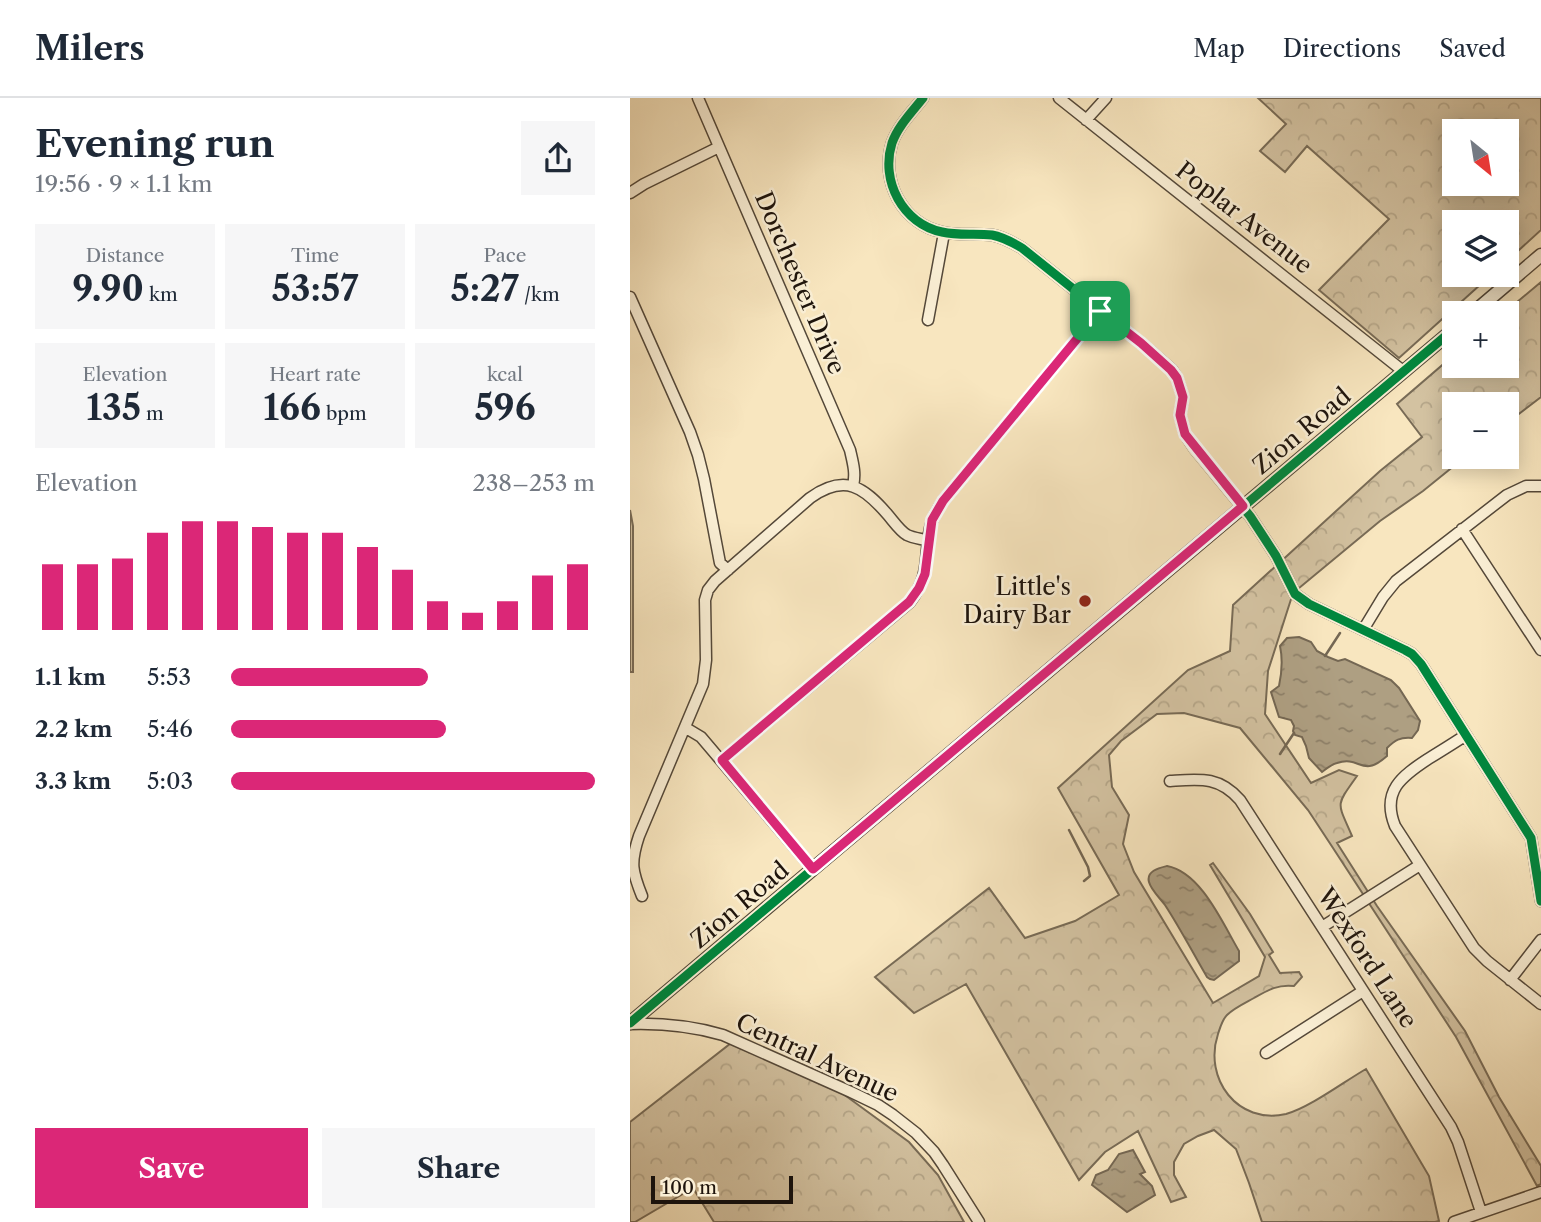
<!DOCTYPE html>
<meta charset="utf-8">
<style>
body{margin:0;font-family:"Libre Caslon Text",serif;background:#f6f6f7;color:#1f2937;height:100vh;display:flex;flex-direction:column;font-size:26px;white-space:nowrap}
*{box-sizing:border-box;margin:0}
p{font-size:23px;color:#747a83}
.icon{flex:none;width:38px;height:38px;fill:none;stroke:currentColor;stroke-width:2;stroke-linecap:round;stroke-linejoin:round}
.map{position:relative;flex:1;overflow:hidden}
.details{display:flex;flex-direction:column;background:#fff;width:630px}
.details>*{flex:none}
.needle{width:46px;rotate:150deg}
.tools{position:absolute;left:812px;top:21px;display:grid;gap:14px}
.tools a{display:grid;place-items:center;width:77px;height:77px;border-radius:0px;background:#fff;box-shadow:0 4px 18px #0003;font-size:35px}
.scale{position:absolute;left:21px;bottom:18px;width:142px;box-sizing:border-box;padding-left:7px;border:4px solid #1e140c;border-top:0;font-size:19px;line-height:24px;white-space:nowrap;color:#1e140c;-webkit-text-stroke:5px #faefd5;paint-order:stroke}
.pin{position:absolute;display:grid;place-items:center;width:60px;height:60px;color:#fff;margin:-30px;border-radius:14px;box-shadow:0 4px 10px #0006}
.round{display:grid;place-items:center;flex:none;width:74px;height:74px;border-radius:0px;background:#f6f6f7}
.headline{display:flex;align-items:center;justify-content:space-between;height:119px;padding:0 35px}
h1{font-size:38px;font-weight:700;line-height:52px}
.stats{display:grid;grid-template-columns:repeat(3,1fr);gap:10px;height:119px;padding:7px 35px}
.stats div{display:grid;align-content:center;border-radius:0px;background:#f6f6f7;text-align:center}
.stats b{font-size:35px;font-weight:700}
.stats small{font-size:19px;font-weight:400}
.stats p{font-size:19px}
.chart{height:196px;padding:14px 35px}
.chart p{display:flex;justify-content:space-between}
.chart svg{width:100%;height:126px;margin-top:7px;stroke:#db2777;stroke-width:6}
.action{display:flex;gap:14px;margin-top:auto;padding:14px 35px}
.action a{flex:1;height:80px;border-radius:0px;background:#db2777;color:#fff;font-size:28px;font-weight:700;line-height:80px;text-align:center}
.action a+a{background:#f6f6f7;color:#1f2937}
ul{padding:0 35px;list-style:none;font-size:23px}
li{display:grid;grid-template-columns:112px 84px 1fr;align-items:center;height:52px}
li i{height:18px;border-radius:9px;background:#db2777}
header{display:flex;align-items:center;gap:42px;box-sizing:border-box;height:98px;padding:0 35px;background:#fff;border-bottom:2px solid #e0e1e3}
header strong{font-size:33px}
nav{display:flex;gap:38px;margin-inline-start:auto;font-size:24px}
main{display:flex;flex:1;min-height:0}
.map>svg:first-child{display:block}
.forest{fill:url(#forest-crowns);stroke:#786b56;stroke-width:2;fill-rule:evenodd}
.water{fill:url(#water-ripples);stroke:#746753;stroke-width:2}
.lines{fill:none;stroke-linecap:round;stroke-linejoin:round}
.stream{stroke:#746753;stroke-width:2.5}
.minor-casing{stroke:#544839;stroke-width:13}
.tertiary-casing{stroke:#544839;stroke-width:15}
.minor{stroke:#faefd5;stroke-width:10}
.tertiary{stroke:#faefd5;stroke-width:12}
.cycleway-casing{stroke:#faefd5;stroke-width:13}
.cycleway{stroke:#00873e;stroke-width:9}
.route-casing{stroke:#fff;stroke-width:14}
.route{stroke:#db2777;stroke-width:9}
.poi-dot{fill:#8f2418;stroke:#faefd5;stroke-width:2.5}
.labels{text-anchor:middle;stroke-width:5;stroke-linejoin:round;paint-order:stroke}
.street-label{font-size:24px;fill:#1e140c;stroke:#faefd5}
.poi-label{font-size:24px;fill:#1e140c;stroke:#faefd5;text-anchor:end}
</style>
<header>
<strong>Milers</strong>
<nav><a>Map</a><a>Directions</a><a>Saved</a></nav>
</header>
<main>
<section class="details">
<div class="headline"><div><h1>Evening run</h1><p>19:56 · 9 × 1.1 km</p></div><a class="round"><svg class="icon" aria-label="share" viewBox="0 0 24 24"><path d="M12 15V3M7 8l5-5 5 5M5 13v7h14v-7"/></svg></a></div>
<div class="stats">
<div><p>Distance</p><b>9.90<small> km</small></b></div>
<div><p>Time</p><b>53:57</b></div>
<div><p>Pace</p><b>5:27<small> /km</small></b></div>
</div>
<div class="stats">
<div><p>Elevation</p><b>135<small> m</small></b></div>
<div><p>Heart rate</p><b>166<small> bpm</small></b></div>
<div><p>kcal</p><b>596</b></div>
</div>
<div class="chart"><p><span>Elevation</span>238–253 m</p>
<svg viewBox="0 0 160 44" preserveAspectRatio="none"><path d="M5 44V21M15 44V21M25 44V19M35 44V10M45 44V6M55 44V6M65 44V8M75 44V10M85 44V10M95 44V15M105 44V23M115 44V34M125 44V38M135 44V34M145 44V25M155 44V21"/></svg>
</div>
<ul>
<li><b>1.1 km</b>5:53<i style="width:54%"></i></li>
<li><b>2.2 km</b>5:46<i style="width:59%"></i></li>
<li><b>3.3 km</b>5:03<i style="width:100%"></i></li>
</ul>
<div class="action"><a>Save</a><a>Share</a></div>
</section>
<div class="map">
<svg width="911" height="1124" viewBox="0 0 911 1124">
<defs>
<pattern id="forest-crowns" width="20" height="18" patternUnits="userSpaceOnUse" patternTransform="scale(1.75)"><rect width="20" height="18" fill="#d3c2a1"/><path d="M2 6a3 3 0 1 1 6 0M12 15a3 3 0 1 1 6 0" fill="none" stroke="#b5a689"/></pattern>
<pattern id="water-ripples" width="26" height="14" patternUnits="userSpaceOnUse" patternTransform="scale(1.75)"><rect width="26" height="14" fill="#ae9f82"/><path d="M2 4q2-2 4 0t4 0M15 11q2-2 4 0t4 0" fill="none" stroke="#8d8069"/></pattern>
</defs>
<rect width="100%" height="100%" fill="#f8e6bf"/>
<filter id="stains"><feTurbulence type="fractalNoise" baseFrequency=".00286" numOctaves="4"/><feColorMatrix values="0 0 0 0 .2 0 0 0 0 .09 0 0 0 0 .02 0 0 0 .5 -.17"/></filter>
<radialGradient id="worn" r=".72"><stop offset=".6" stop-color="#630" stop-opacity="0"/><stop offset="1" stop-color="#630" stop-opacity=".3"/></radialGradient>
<path class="forest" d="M628 0H911V132L877 163V124H824V177H861L769 260 689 192 759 121 677 48 655 74 630 53 656 26ZM877 33V86H824V33Z
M911 184V299L877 325V306H824V359H835L793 393 750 423 663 495 638 573 635 616 681 685 709 672 727 678C705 709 707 703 722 738L707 745 747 808 835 933 869 999 911 1068V1086L907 1088 826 939 703 750 678 712 610 630 554 615 527 616 491 643 479 657 482 689 499 717 493 746 504 774 583 905 629 878 635 859 580 767 583 765 620 816 643 854 639 857 650 875 669 874 672 879 664 888C648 886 638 892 624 900 615 905 604 910 597 917 592 922 590 930 588 936 573 981 608 1027 656 1016 679 1010 715 983 736 971L799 1078 809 1123 805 1124H632L619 1085 606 1051 584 1032 568 1038 554 1046 544 1064V1077L556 1099 541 1104 508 1033 475 1054 449 1082 336 886 284 915 245 879 359 790 395 840 445 823 489 797 428 690 558 572 600 553 603 507 750 373 792 339 767 306 824 257V268H877V215H874Z
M0 412 3 428V574H0Z
M105 942 190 979 279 1044 308 1077 334 1124H84L63 1090 5 1124H0V1024Z"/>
<path class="water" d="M669 539 681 544 687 553 698 559 708 563 715 561 761 582 769 590 790 623 788 632 782 640C770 639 765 642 757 650V658C731 681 731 657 707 665 702 666 696 671 692 674L679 660 676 648 672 639 665 637 663 633 664 628 661 622 649 619 641 594 649 588C652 574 653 562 650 548L657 540Z
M537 768C571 774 593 826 609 853V863L584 882 580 881 577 879C563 855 550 830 535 807 530 800 521 792 519 784 516 773 529 770 537 768Z
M503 1052 515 1074 510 1076 522 1088 525 1097 497 1114 462 1087 466 1077 478 1072 489 1056Z"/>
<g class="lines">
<path class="stream" d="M695 558 710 535
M650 656 664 635
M439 732 458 769 460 778 454 783"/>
<g class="minor-casing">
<path id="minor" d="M68 0 220 352C223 365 226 375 223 388
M293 0C282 14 268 28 262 45 250 83 273 126 312 134 329 138 345 135 362 137 373 139 382 144 392 150L511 245 542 272 547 280 553 299 550 317 555 336 564 350 620 418 646 458 665 496 679 506 775 552 782 556 791 566 901 740 911 803
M429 0 773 273
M456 22 476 0
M0 95 14 86 89 49
M0 199 60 334 68 357 74 381 90 465 98 472
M298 222 314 135
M832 431 911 552
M733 532 753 499 766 483 877 397 896 388H911
M56 630 71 639 183 771
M836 637C824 645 811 653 798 661 772 678 751 693 765 728L844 850 857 863 911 906
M92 662 280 504C303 473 292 455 302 423 305 416 309 409 313 403L470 213
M540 683C570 681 589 678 610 702L821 1029 828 1044 851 1114
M12 798C2 773 0 765 9 738L73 586 76 562 75 502 78 492 85 483 180 400C215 375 234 389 258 417 264 424 270 433 277 437 283 440 292 441 298 443
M692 829 790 767
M880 882 911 842
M0 926C32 925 62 928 93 937L221 994 248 1007 263 1017 286 1035 304 1054 313 1067 349 1124
M636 955 733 893
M824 1124 911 1094"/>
</g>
<g class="tertiary-casing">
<path id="tertiary" d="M843 215 911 157
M0 925 824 231"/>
</g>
<use href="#minor" class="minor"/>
<use href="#tertiary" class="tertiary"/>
<g class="cycleway-casing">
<path id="cycleway" d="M293 0C282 14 268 28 262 45 250 83 273 126 312 134 329 138 345 135 362 137 373 139 382 144 392 150L511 245 542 272 547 280 553 299 550 317 555 336 564 350 620 418 646 458 665 496 679 506 775 552 782 556 791 566 901 740 911 803
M0 925 824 231"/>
</g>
<use href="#cycleway" class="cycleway"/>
</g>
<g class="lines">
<g class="route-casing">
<path id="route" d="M470 213 511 245 541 272 547 280 553 299 550 317 555 336 613 408 183 771 92 662 279 504 289 490 295 476 302 422 313 403Z"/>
</g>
<use href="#route" class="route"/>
</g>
<circle class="poi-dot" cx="455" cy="503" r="7"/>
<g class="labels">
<g class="street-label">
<text transform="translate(614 120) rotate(38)" y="8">Poplar Avenue</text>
<text transform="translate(170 185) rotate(67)" y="8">Dorchester Drive</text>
<text transform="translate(672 333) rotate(-40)" y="8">Zion Road</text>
<text transform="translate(110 807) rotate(-40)" y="8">Zion Road</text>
<text transform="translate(737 860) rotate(57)" y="8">Wexford Lane</text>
<text transform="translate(187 960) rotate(25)" y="8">Central Avenue</text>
</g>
<g class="poi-label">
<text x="441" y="497">Little's<tspan x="441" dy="28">Dairy Bar</tspan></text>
</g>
</g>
<rect width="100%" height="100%" filter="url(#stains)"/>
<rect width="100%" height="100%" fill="url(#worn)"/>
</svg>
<div class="tools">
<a><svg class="needle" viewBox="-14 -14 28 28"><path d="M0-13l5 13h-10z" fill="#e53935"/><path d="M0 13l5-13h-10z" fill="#747a83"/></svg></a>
<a><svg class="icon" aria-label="layers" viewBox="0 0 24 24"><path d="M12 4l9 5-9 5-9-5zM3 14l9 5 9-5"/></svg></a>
<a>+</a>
<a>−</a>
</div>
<div class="scale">100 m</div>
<div class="pin" style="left:470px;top:213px;background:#1e9e55"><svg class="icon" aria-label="arrive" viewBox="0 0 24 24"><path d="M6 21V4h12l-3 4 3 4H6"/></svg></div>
</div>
</main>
